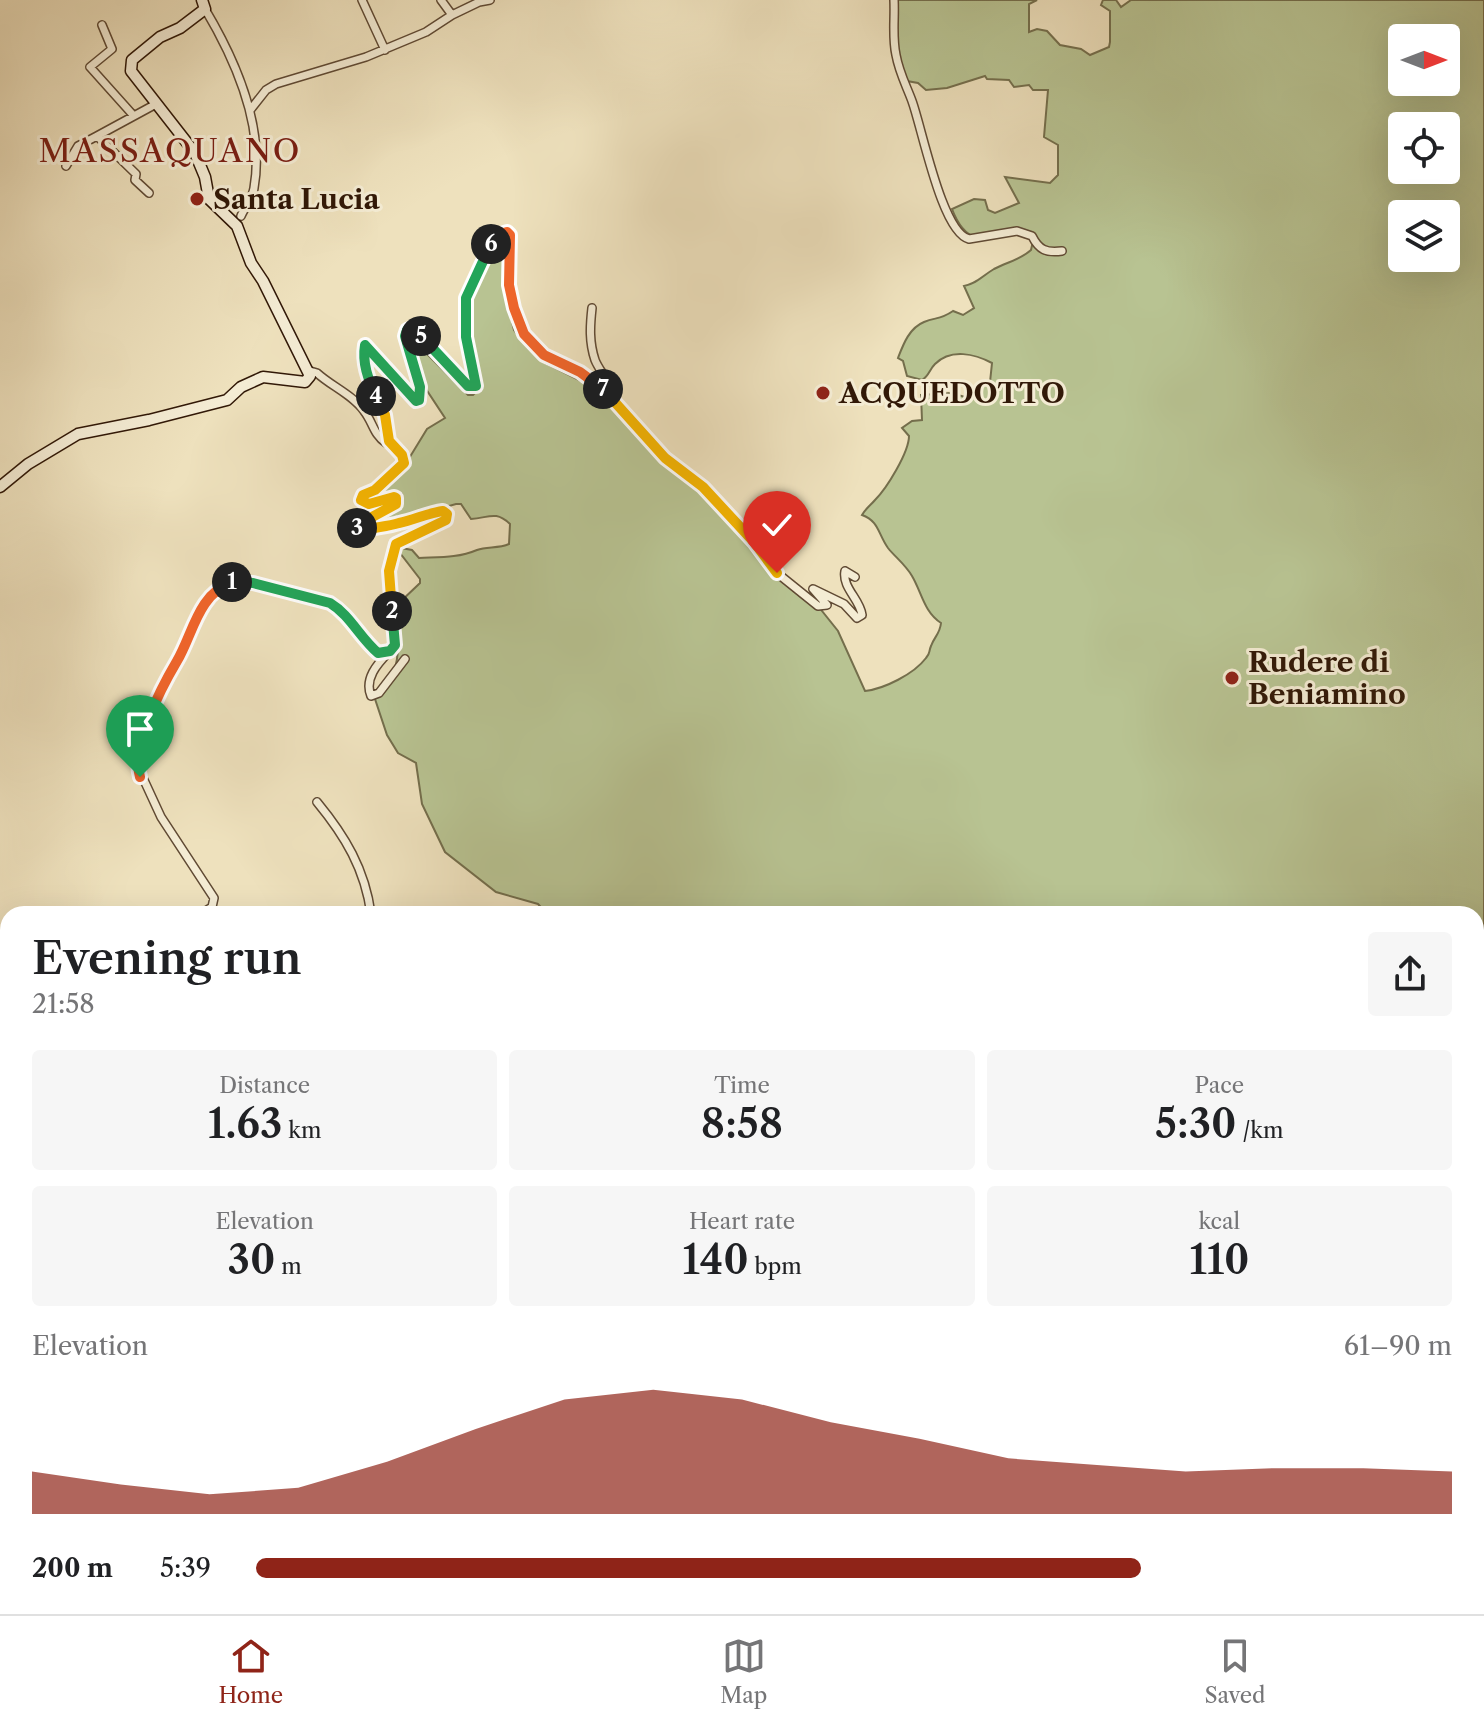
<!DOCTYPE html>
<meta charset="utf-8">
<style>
body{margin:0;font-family:"Libre Caslon Text",serif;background:#f6f6f6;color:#202124;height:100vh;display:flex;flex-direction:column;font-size:30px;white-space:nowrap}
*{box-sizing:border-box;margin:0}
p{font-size:26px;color:#757577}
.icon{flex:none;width:44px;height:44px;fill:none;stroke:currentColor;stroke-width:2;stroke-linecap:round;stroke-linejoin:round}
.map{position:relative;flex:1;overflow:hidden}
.side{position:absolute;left:0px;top:906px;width:1484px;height:708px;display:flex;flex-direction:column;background:#fff;border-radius:24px 24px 0 0;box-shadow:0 8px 32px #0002}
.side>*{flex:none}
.needle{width:52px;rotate:90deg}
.tools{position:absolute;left:1388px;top:24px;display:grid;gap:16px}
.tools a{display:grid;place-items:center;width:72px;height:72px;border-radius:8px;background:#fff;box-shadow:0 8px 32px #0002;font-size:40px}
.pin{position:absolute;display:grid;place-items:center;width:68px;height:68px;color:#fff;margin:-82px -34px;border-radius:50% 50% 50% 0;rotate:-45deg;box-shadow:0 0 8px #0007}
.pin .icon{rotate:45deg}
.km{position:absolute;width:40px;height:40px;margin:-20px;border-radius:50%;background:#222;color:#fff;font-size:22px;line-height:40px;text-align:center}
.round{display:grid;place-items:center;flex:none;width:84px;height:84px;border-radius:8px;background:#f6f6f6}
.head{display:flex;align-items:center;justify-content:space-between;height:136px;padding:0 32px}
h1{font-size:44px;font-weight:600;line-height:60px}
.metrics{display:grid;grid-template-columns:repeat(3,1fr);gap:12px;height:136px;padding:8px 32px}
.metrics div{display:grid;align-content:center;border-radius:8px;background:#f6f6f6;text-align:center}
.metrics b{font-size:40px;font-weight:600}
.metrics small{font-size:22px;font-weight:400}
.metrics p{font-size:22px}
.chart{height:224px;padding:16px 32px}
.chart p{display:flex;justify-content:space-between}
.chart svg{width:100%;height:144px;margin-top:8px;fill:#8f2418;opacity:.7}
ul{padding:0 32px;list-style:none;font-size:26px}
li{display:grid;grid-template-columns:128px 96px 1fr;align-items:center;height:60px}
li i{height:20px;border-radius:10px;background:#8f2418}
.tabs{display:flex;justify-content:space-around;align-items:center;height:112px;border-top:2px solid #e0e0e0;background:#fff;font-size:22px;color:#757577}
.tabs a{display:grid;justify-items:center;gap:4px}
.tabs .current{color:#8f2418}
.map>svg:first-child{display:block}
.green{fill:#b8c392;stroke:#746e4c;stroke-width:2;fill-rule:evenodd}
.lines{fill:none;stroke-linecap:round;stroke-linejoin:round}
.street-casing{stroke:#604a34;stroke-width:10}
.secondary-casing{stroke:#311807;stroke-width:13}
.street{stroke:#f4ecd4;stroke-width:7}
.secondary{stroke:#f4ecd4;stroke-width:10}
.split-1-casing{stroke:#fff;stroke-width:16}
.split-2-casing{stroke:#fff;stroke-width:16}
.split-3-casing{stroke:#fff;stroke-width:16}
.split-4-casing{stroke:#fff;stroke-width:16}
.split-5-casing{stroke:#fff;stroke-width:16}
.split-6-casing{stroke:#fff;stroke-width:16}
.split-7-casing{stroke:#fff;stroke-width:16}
.split-8-casing{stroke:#fff;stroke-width:16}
.split-1{stroke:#f0652b;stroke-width:10}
.split-2{stroke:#22a559;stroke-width:10}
.split-3{stroke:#f5b400;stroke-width:10}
.split-4{stroke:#f5b400;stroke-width:10}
.split-5{stroke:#22a559;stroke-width:10}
.split-6{stroke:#22a559;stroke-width:10}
.split-7{stroke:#f0652b;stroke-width:10}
.split-8{stroke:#f5b400;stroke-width:10}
.poi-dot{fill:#8f2418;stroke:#f4ecd4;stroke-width:3}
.labels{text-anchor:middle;stroke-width:6;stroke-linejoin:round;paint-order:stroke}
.poi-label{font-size:28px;font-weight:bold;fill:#311807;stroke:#f4ecd4;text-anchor:start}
.quarter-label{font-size:32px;letter-spacing:2px;fill:#7a1f14;stroke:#f4ecd4}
</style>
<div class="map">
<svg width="1484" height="1614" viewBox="0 0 1484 1614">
<rect width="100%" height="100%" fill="#eee1bd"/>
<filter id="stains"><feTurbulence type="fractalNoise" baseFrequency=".0025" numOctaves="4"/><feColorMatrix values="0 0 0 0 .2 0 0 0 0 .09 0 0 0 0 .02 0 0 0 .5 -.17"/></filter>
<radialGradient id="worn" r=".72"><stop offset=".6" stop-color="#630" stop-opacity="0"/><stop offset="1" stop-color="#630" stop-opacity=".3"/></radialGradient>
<path class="green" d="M896 0H1037L1029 4V32L1037 29 1047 31 1060 45 1081 49 1090 55 1109 47 1110 42V11L1101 5 1103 0H1116L1121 7 1131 0H1484V1118L1476 1123V914H547L538 904 496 892 445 852 422 804 416 763 398 753 387 735 375 699C403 682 399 633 398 604L420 583V579L400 553 401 548 412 550 419 558C440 557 458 558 477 550 487 546 498 549 509 544L510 524C495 510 489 518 471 519L461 504H456L389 523 381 521 403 503 402 494 392 493 369 501 405 465 427 429 445 418 424 386 409 340 410 337 468 395H473L480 388C478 371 472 355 469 339 463 303 479 269 500 241L505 240 506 243V297L514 330 528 348 545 363 591 386 669 466 695 483 741 533 772 573 802 598 818 606 838 631 865 691C884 689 914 674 926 658 931 652 928 653 931 646 934 637 940 634 941 623 924 612 922 593 912 576 905 564 895 557 888 548 878 534 879 521 862 515 866 508 870 506 875 500 887 488 909 452 909 436L902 428 912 421 922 420 921 395 951 393 965 397 975 387 990 382 992 363C975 354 951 348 935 364 929 370 929 376 922 380L907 376 903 361 898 358C903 345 909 328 924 322 936 317 940 320 953 311L963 315 974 308 964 286C978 283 982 276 994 269 1007 262 1020 260 1031 250L1033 241 1027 232C990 238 968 251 952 209L974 199 985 200 988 210 995 213 1019 203 1005 177 1050 183 1058 175V145L1044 137 1048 90H1033L1029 85 1014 87 1009 80 987 79 985 76 947 88 926 90 918 83 907 81 897 55ZM1402 38H1446V82H1402ZM1402 126H1446V170H1402ZM1402 214H1446V258H1402Z
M1484 1145V1614H895L897 1606H1476V1148Z
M0 1350 8 1355V1606H607L609 1614H0Z
M615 1606H887L886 1614H617Z"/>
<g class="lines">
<g class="street-casing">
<path id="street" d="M362 0 385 50
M441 0 452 15
M894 0C895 18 892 37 896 55 899 72 906 85 912 101 922 128 942 233 969 239L1017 231 1032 236C1039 250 1046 253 1062 251
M205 9C236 61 265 126 254 188 253 197 245 207 241 216
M102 25 112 49 90 67 133 115
M251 109 266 90 276 84 366 57 426 32 452 15 479 2 490 0
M66 166 78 146 97 136
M149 193 135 180 136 174 97 136 156 104
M310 371 317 373C331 386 353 395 364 411 373 422 373 434 386 443 400 420 357 377 365 345L416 401 419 400C424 376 401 354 407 330L412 328 468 386H476L466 337V298L495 236 507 232 510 235 509 285 514 308 524 334 544 355 580 372 604 390 609 389C608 379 599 370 595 360 589 342 590 326 592 308
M604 390 627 418 665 458 703 487 754 542 777 573 818 606 827 605 813 589 844 604 857 618 862 615C860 599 842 588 845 571L855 577
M389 652C377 664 364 679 371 696L379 693 405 659
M317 802C345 836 365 869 371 914
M201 914 212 907 214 898 161 817 137 765 156 700 168 673 178 660 194 620 221 588 235 581 253 583 330 603C350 616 359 638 378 653L390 651 395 645V634L388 583 393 551 402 541 446 520 447 514 443 511C428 513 414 520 399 523 386 527 374 527 361 531L357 529 361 523 396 504V498L394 497 369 504 361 500 363 495 375 490 404 463 402 455 389 441
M0 1158 7 1159 1 1175 8 1182
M0 1247 8 1276
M0 1293 8 1300"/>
</g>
<g class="secondary-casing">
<path id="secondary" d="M0 487 28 464 78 434 149 420 227 400 241 387 263 377 305 382 310 376 263 281 251 263 237 226 209 199 205 177 195 153 131 71 132 60 160 37 180 28 205 9 202 0
M1476 1129 1484 1124
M1476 1143 1484 1141
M610 1606 612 1614
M891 1614 893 1606"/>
</g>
<use href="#street" class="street"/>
<use href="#secondary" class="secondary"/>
</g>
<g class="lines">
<g class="split-1-casing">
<path id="split-1" d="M140 777C131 746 161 688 177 661 193 634 198 594 232 582"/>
</g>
<g class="split-2-casing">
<path id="split-2" d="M232 582 253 583 330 603C350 615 360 638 378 653L390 651 395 645 392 611"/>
</g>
<g class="split-3-casing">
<path id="split-3" d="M357 528 361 531C374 527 386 527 399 523 414 520 428 513 443 511L447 514 446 520 396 544 389 571 392 611"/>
</g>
<g class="split-4-casing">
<path id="split-4" d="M357 528 361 523 396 504V498L394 497 369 504 361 500 363 495 375 490 404 463 402 455 389 441 385 415 376 396"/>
</g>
<g class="split-5-casing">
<path id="split-5" d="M376 396C368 379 362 363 365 345L416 401 419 400 420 387 405 336 407 330 412 328 421 336"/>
</g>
<g class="split-6-casing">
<path id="split-6" d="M421 336 468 386H476L466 337V298L491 244"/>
</g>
<g class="split-7-casing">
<path id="split-7" d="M491 244 495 236 507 232 510 235 509 285 514 308 524 334 544 355 580 372 603 389"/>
</g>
<g class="split-8-casing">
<path id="split-8" d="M603 389 665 458 703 487 754 542 777 573"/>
</g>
<use href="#split-1" class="split-1"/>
<use href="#split-2" class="split-2"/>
<use href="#split-3" class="split-3"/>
<use href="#split-4" class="split-4"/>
<use href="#split-5" class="split-5"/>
<use href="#split-6" class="split-6"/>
<use href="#split-7" class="split-7"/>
<use href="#split-8" class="split-8"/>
</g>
<g class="poi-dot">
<circle cx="197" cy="199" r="8"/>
<circle cx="823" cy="393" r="8"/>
<circle cx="1232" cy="678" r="8"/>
</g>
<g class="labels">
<g class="poi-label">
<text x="213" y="209">Santa Lucia</text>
<text x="839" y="403">ACQUEDOTTO</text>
<text x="1248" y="672">Rudere di<tspan x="1248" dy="32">Beniamino</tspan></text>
</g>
<g class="quarter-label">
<text x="170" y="162">MASSAQUANO</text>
</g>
</g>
<rect width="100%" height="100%" filter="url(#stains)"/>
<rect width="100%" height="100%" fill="url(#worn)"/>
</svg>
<div class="tools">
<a><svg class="needle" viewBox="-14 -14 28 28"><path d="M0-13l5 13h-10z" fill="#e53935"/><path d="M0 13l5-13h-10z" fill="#757577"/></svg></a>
<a><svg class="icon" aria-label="locate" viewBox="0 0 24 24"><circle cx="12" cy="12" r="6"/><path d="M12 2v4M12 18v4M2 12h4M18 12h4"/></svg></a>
<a><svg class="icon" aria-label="layers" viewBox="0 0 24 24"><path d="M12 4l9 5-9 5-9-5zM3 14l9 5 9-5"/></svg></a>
</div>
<div class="pin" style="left:140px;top:777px;background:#1e9e55"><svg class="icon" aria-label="arrive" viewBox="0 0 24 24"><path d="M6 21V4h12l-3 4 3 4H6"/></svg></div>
<div class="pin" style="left:777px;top:573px;background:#d93025"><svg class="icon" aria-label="check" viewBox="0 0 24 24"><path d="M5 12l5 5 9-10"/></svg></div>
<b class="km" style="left:232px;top:582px">1</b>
<b class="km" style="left:392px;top:611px">2</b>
<b class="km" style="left:357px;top:528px">3</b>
<b class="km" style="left:376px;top:396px">4</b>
<b class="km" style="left:421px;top:336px">5</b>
<b class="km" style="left:491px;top:244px">6</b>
<b class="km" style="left:603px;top:389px">7</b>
<section class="side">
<div class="head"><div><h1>Evening run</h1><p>21:58</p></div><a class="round"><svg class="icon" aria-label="share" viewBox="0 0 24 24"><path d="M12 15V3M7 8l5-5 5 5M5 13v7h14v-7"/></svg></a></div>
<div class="metrics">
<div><p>Distance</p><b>1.63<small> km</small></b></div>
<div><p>Time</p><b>8:58</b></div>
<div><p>Pace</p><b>5:30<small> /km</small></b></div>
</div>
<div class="metrics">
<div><p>Elevation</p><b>30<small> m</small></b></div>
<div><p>Heart rate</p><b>140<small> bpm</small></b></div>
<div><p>kcal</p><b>110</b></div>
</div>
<div class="chart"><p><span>Elevation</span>61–90 m</p>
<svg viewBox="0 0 160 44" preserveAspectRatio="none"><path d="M0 44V31L10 35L20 38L30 36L40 28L50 18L60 9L70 6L80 9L90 16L100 21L110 27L120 29L130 31L140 30L150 30L160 31V44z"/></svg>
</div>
<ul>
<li><b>200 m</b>5:39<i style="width:74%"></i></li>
</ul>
</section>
</div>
<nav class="tabs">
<a class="current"><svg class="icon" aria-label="home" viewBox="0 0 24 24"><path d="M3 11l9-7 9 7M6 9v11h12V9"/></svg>Home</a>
<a><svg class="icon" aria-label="map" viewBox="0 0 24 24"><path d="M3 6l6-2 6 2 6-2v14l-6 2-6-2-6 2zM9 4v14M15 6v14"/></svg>Map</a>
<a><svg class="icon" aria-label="saved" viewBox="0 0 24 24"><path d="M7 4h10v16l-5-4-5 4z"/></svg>Saved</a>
</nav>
